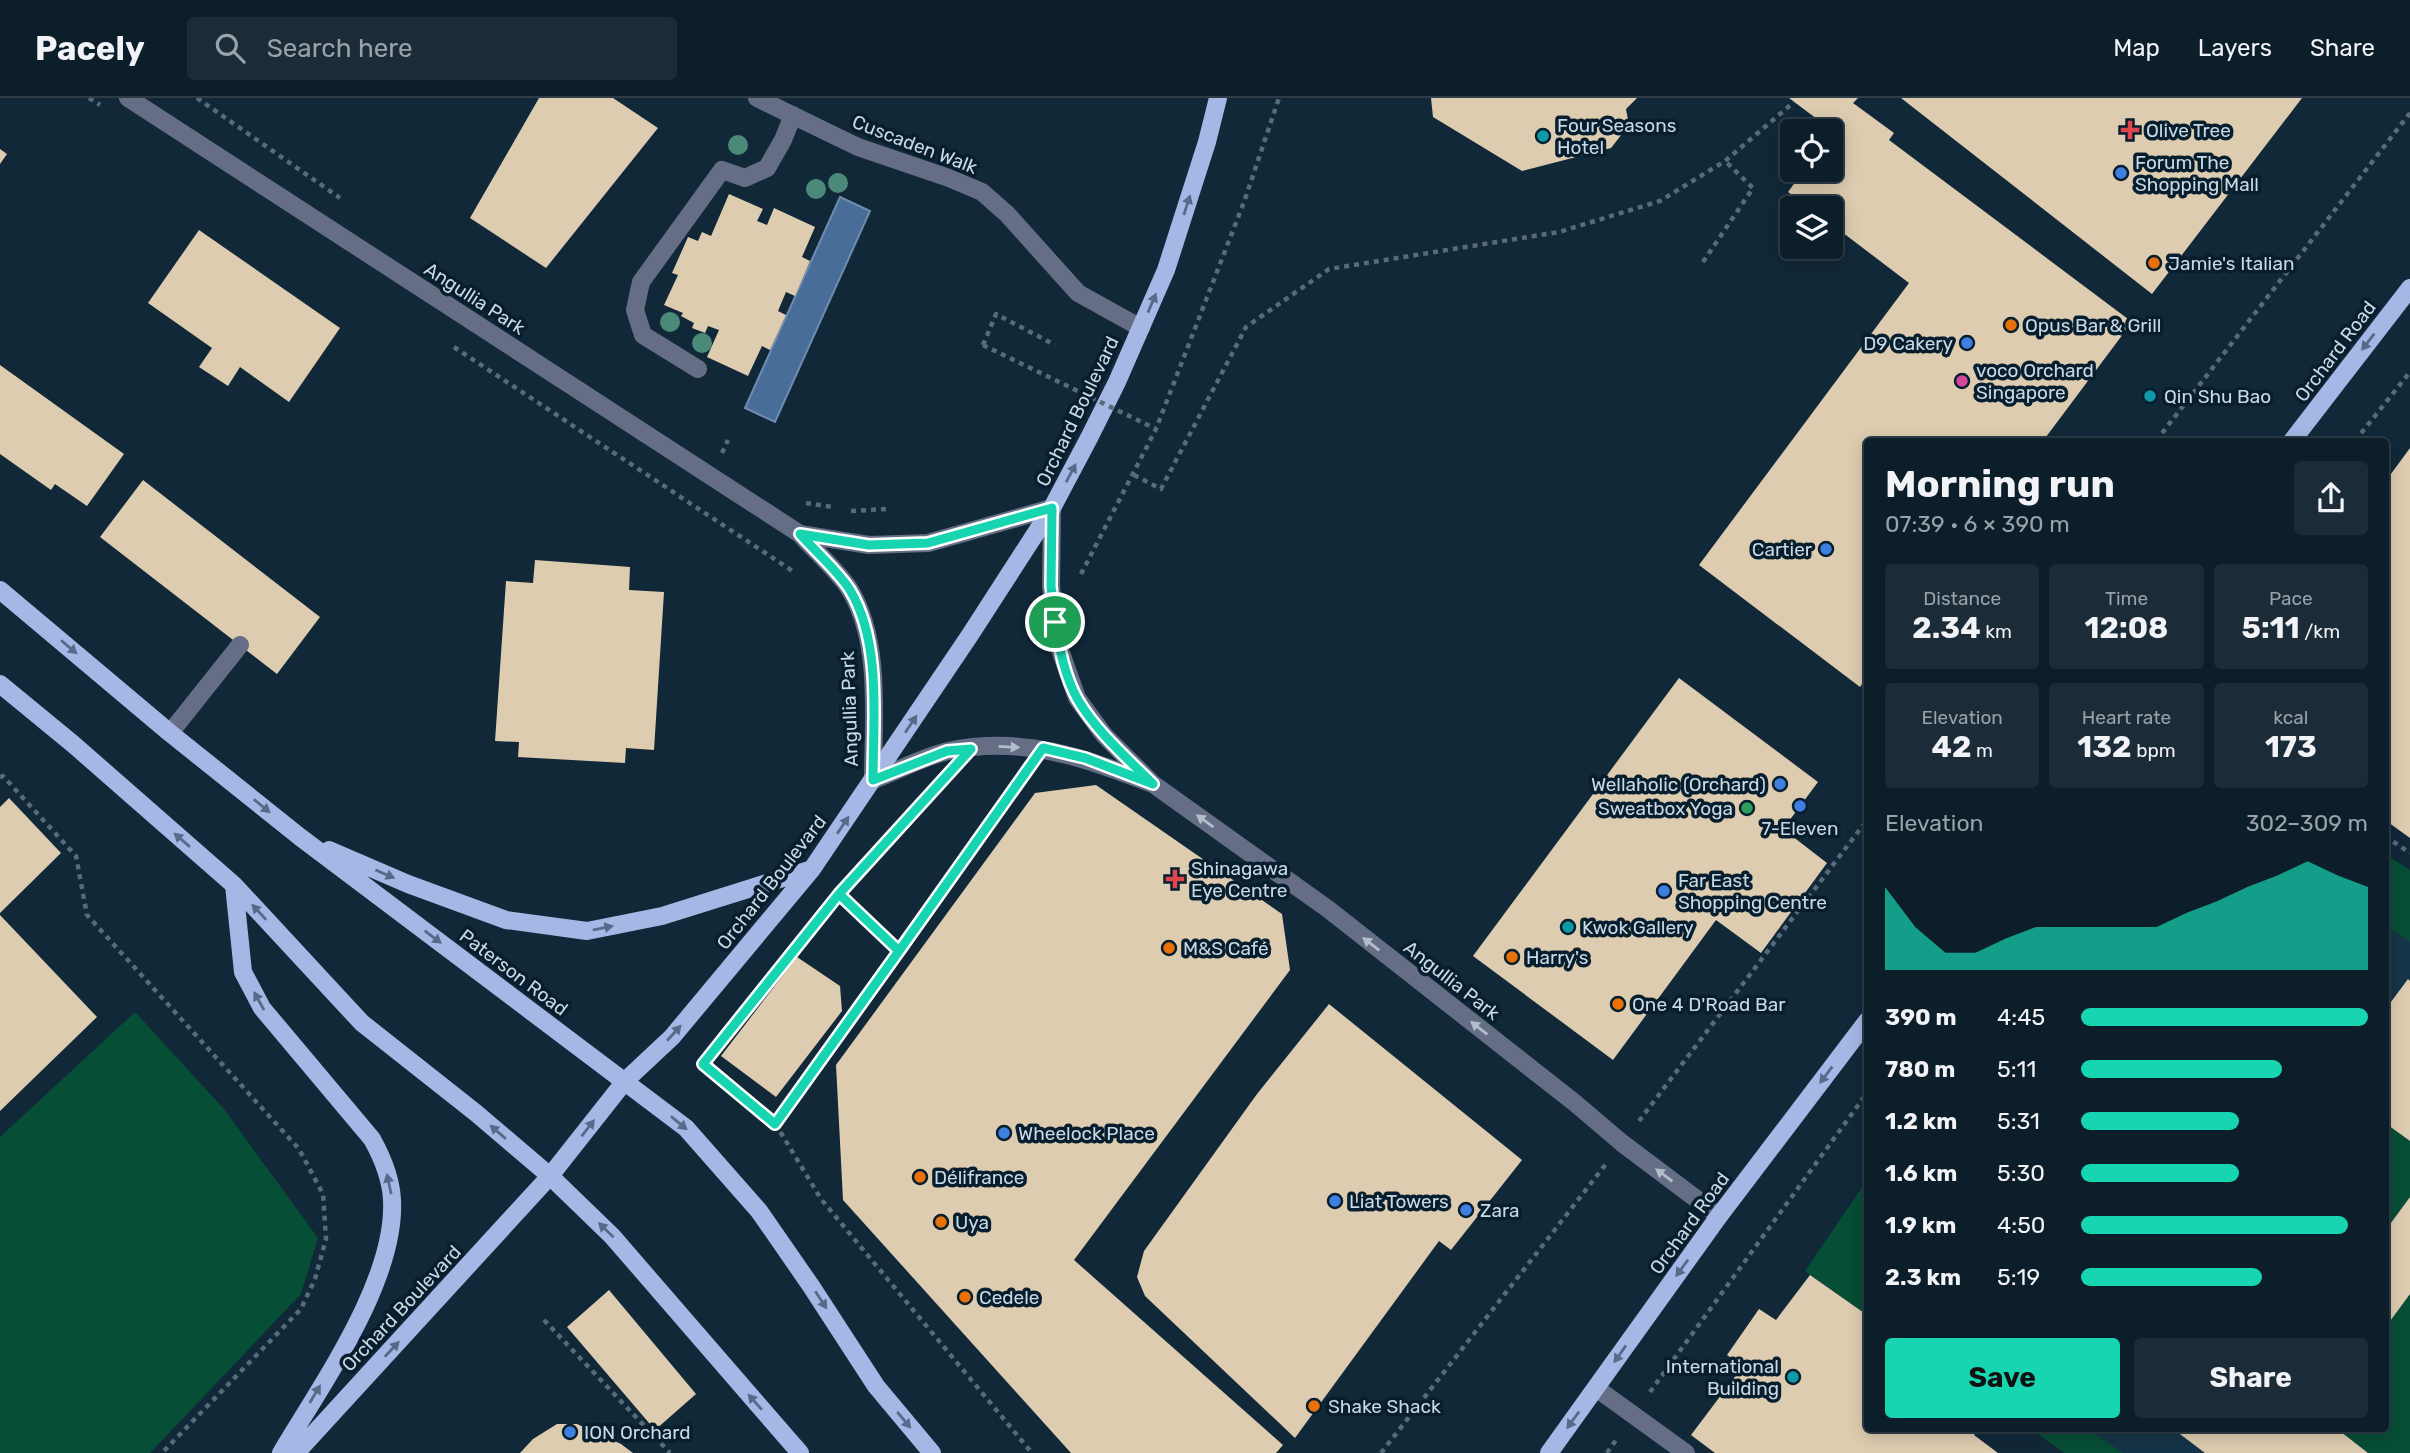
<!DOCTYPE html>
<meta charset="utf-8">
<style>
body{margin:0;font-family:Rubik,sans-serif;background:#1b2b37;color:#f1f3f6;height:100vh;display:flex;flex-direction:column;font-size:26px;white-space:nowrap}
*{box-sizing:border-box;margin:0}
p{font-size:23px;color:#9aa2a9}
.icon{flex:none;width:38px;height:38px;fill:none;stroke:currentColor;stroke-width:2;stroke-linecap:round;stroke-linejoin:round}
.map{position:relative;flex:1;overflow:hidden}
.panel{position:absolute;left:1864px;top:340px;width:525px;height:994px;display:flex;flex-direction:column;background:#0d1e2b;border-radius:7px;box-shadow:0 4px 18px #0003,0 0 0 2px #2d3c47}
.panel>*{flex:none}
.fabs{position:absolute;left:1780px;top:21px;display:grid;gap:14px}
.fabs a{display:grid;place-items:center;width:63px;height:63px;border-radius:7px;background:#0d1e2b;box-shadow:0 4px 18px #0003,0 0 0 2px #2d3c47;font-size:35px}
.pin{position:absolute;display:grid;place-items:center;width:60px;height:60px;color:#fff;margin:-30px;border:4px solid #fff;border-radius:50%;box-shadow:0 2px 7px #0007}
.round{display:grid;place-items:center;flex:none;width:74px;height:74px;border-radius:7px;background:#1b2b37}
.headline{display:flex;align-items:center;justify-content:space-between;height:119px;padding:0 21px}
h1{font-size:38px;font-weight:700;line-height:52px}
.stats{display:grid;grid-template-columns:repeat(3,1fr);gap:10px;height:119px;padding:7px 21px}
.stats div{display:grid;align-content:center;border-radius:7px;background:#1b2b37;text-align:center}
.stats b{font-size:30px;font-weight:700}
.stats small{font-size:19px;font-weight:400}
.stats p{font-size:19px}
.chart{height:196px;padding:14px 21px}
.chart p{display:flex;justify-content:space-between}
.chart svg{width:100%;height:126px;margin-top:7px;fill:#18d5b2;opacity:.7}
.cta{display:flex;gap:14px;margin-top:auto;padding:14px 21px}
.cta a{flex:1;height:80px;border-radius:7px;background:#18d5b2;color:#111;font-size:28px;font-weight:700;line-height:80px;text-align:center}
.cta a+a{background:#1b2b37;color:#f1f3f6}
ul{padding:0 21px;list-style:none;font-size:23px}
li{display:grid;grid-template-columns:112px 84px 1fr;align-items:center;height:52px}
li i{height:18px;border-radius:9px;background:#18d5b2}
header{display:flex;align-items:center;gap:42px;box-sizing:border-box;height:98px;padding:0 35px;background:#0d1e2b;border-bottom:2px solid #2d3c47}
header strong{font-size:33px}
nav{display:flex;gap:38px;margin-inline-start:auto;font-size:24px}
.search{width:490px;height:63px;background:#1b2b37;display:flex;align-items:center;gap:18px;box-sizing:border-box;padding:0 24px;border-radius:7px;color:#9aa2a9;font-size:26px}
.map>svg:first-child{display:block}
.built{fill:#163448}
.green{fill:#064e35}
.water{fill:#486d98;stroke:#6f8dae;stroke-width:2}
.building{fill:#deccb0}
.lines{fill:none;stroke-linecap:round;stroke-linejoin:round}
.path{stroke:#576b7a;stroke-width:4.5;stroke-dasharray:5 5;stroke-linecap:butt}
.minor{stroke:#656e84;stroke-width:18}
.major{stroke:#a5b7e5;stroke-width:18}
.path-bridge{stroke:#576b7a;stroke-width:4.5;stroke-dasharray:5 5;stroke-linecap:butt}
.tree{fill:#4b8979}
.oneway{fill:#566a8a}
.oneway2{fill:#b1becb}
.route-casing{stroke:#fff;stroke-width:14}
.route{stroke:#18d5b2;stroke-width:9}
.health-dot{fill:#e0444e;stroke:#071e2e;stroke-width:2.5}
.culture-dot{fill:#0f9aa8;stroke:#071e2e;stroke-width:2.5}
.shop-dot{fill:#3f7fe0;stroke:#071e2e;stroke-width:2.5}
.food-dot{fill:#e8710a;stroke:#071e2e;stroke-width:2.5}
.hotel-dot{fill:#d1479c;stroke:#071e2e;stroke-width:2.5}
.leisure-dot{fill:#2e9e5b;stroke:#071e2e;stroke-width:2.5}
.labels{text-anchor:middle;stroke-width:7;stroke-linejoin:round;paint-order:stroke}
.poi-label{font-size:19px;fill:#cad8e3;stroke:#071e2e;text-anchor:start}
.street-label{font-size:19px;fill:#cad8e3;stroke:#071e2e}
</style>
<header>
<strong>Pacely</strong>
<div class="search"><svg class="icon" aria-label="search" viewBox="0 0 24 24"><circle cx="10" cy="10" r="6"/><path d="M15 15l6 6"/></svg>Search here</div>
<nav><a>Map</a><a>Layers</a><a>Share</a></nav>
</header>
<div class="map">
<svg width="2410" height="1355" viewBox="0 0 2410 1355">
<rect width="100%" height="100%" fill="#112839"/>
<path class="built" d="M2385 756 2410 772V1355H2065L2029 1330H2385Z"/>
<path class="green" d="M2385 756 2410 772V844L2385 827Z
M135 914 224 1011 318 1140 301 1196 150 1355H0V1039Z
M2385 1025 2410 1043V1099L2385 1133Z
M1867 1082V1217L1805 1173Z
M2410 1196V1355H2368L2336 1330H2385V1230Z
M2029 1330H2087L2123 1355H2065Z"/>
<path class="water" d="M840 99 870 113 775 324 745 310Z"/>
<path class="building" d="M539 0H613L658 30 546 170 470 120Z
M1431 0H1637L1626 11 1629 27 1611 50 1522 73 1433 19Z
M1789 0H1858L1853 5 1894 35 1889 42 2132 224 2043 343H1867V579L1860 589 1699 467 1909 185 1830 125V110H1810L1788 94 1804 72H1830V36L1833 33Z
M1901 0H2302L2152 196Z
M0 51 7 56 0 66Z
M729 96 763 111 757 123 767 127 774 110 815 129 802 159 810 163 795 198 786 194 778 213 786 217 770 252 762 248 748 278 707 259 719 232 708 228 705 235 692 230 694 225 681 218 683 215 664 207 678 177 672 175 688 139 698 143 702 134 711 138Z
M199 132 340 230 289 304 240 269 228 288 199 269 212 250 148 205Z
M0 267 124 356 87 408 55 386 51 392 0 356Z
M2410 350V740L2385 722V384Z
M143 382 320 519 277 576 100 439Z
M535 462 630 469 629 492 664 494 654 652 626 650 625 665 518 659 519 644 495 643 506 483 533 485Z
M1679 580 1818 684 1783 731 1827 765 1761 855 1716 822 1613 962 1473 858Z
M1096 687 1282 816 1290 872 1074 1162 1283 1347 1276 1355H1071L843 1102 836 967 1035 695Z
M9 700 61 755 0 815V709Z
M0 817 97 919 0 1013Z
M797 859 840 888 842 913 776 999 721 958Z
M2408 881 2410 883V1043L2385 1025V912Z
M1329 906 1522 1062 1451 1152 1439 1143 1295 1340 1145 1198 1137 1179 1144 1153 1257 996Z
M2410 1099V1196L2385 1230V1133Z
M1810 1177 1867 1217V1330H1979L1974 1337 1998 1355H1715L1691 1337 1743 1268 1727 1257 1759 1211 1776 1222Z
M609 1192 696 1296 655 1332 567 1229Z
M557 1326H577L621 1346 633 1355H520L533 1341Z
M2172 1330H2336L2368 1355H2205Z"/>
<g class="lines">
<path class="path" d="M89 0 100 7
M197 0 340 100
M1703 164 1753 90 1725 63
M983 247 996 216 1055 247
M454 249 794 474
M2156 343 2410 15
M2355 343 2410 274
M722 355 728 342
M1134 377 1161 391 1246 229 1329 171 1559 134 1660 103 1725 63 1794 4
M806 405 832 409
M851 413 886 411
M1081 476 1156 331 1244 104 1279 0
M0 679 3 678 76 758 87 817 299 1051 323 1096 326 1141 315 1181 301 1211 162 1355
M939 686 839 796 703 966 775 1025 821 1101 1032 1355
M2385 738 2410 755
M839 796 899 853
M1639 1023 1867 722
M775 1025 1024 677
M544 1222 670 1355
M1650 1294 1867 995
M1381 1355 1606 1066
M1607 1355 1618 1339"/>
<path class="minor" d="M128 0 800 436C814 452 839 474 850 492 882 545 873 623 873 682 897 673 923 659 948 653 1024 637 1084 660 1153 686
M757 0 858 49 949 80 982 94 1007 116 1078 195 1141 230
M698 271 643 237 635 212 641 184 722 72 745 80 767 70 783 42 793 17
M800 436 869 447 928 445 1052 410 1051 488 1058 546 1077 600 1104 637 1153 686 1328 811 1575 1005 1622 1045 1719 1118
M170 635 240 547
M1596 1290 1686 1355"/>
<path class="major" d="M2292 343 2410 190
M0 492 170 635 300 739 686 1030 759 1113 811 1188 876 1288 932 1355
M0 586 73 646 234 787 362 925 476 1015 550 1078 612 1138 800 1355
M329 752 408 786 506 822 587 833 662 818 812 771
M234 787 243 874 262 910 372 1041C382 1059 391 1080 392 1102 396 1183 321 1287 281 1355
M296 1355 550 1078 625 983 672 939 812 771 970 537 1052 410 1089 340 1117 284 1166 172 1207 44 1218 0
M1549 1355 1719 1118 1867 923"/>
<path class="path-bridge" d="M983 247 1156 331"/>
</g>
<g class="tree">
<circle cx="738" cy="47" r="10"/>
<circle cx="838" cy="85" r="10"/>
<circle cx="816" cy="91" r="10"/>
<circle cx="670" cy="224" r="10"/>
<circle cx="702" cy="245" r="10"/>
</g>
<defs><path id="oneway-solid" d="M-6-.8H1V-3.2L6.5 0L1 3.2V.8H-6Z" transform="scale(1.75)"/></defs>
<g class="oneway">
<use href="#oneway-solid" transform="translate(1187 107) rotate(-72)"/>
<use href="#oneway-solid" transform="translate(1152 205) rotate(-67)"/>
<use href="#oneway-solid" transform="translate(2368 244) rotate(127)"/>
<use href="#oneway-solid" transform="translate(1071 375) rotate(-62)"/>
<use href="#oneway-solid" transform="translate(69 549) rotate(40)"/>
<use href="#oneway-solid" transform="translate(911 626) rotate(-56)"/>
<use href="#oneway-solid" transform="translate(262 708) rotate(39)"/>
<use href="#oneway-solid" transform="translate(843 727) rotate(-56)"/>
<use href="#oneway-solid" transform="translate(182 742) rotate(-139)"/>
<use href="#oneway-solid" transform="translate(385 776) rotate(23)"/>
<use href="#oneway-solid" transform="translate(259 814) rotate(-133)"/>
<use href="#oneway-solid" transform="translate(603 830) rotate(-12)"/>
<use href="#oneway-solid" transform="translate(433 839) rotate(37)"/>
<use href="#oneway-solid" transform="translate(259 903) rotate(-119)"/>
<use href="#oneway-solid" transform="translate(674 935) rotate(-48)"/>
<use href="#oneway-solid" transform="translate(1826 977) rotate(127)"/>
<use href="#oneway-solid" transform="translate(679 1025) rotate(40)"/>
<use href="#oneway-solid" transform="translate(588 1030) rotate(-52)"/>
<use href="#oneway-solid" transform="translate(498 1034) rotate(-139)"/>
<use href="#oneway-solid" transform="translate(389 1086) rotate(-102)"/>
<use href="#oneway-solid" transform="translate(606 1132) rotate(-136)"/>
<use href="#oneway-solid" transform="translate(1682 1170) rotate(126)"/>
<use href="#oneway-solid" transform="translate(821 1202) rotate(57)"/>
<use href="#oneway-solid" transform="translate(392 1251) rotate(-47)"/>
<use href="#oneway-solid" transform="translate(1620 1256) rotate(125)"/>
<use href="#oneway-solid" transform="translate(315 1296) rotate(-59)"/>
<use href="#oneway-solid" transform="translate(755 1304) rotate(-131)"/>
<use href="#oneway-solid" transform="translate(904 1322) rotate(50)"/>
<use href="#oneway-solid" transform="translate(1573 1322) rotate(126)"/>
</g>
<g class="oneway2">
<use href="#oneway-solid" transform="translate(1009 649) rotate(3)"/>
<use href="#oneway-solid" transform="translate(1205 723) rotate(-144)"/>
<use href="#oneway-solid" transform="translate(1371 846) rotate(-142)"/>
<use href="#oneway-solid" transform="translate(1479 930) rotate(-142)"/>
<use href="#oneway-solid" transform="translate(1664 1077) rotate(-143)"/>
</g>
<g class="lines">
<g class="route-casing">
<path id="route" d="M1055 524 1051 488 1052 410 928 445 869 447 800 436C814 452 839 474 850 492 882 545 873 623 873 682L947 653 971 651 839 796 899 853 775 1026 703 966 839 796 899 853 1043 650 1085 660 1153 686C1127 660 1097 634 1078 602 1066 581 1058 548 1055 524"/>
</g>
<use href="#route" class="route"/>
</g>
<g class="health-dot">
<path d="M2126.5 21.5h7v7h7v7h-7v7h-7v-7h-7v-7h7z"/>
<path d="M1171.5 770.5h7v7h7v7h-7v7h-7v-7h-7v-7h7z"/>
</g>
<g class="culture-dot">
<circle cx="1543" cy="38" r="7"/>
<circle cx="2150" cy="298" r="7"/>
<circle cx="1568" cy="829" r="7"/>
<circle cx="1793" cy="1279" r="7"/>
</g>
<g class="shop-dot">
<circle cx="2121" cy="75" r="7"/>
<circle cx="1967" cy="245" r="7"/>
<circle cx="1826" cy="451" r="7"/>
<circle cx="1780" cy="686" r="7"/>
<circle cx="1800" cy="708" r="7"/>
<circle cx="1664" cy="793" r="7"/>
<circle cx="1004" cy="1035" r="7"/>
<circle cx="1335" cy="1103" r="7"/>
<circle cx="1466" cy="1112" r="7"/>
<circle cx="570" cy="1334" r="7"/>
</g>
<g class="food-dot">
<circle cx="2154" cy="165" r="7"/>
<circle cx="2011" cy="227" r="7"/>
<circle cx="1169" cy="850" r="7"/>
<circle cx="1512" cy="859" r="7"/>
<circle cx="1618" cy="906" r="7"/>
<circle cx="920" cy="1079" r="7"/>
<circle cx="941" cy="1124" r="7"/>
<circle cx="965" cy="1199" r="7"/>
<circle cx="1314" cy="1308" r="7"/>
</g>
<circle class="hotel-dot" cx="1962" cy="283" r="7"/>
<circle class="leisure-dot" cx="1747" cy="710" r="7"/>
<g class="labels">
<g class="poi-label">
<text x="1557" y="34">Four Seasons<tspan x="1557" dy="22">Hotel</tspan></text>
<text x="2146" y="39">Olive Tree</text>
<text x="2135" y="71">Forum The<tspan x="2135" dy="22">Shopping Mall</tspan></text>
<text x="2168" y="172">Jamie's Italian</text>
<text x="2025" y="234">Opus Bar &amp; Grill</text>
<text x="1953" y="252" text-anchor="end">D9 Cakery</text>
<text x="1976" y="279">voco Orchard<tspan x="1976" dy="22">Singapore</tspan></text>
<text x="2164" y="305">Qin Shu Bao</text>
<text x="1812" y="458" text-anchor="end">Cartier</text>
<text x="1766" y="693" text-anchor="end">Wellaholic (Orchard)</text>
<text x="1733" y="717" text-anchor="end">Sweatbox Yoga</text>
<text x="1800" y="737" text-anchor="middle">7-Eleven</text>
<text x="1191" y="777">Shinagawa<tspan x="1191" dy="22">Eye Centre</tspan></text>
<text x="1678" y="789">Far East<tspan x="1678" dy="22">Shopping Centre</tspan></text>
<text x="1582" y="836">Kwok Gallery</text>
<text x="1183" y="857">M&amp;S Café</text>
<text x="1526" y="866">Harry's</text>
<text x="1632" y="913">One 4 D'Road Bar</text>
<text x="1018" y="1042">Wheelock Place</text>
<text x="934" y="1086">Délifrance</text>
<text x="1349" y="1110">Liat Towers</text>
<text x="1480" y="1119">Zara</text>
<text x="955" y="1131">Uya</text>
<text x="979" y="1206">Cedele</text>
<text x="1779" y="1275" text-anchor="end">International<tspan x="1779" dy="22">Building</tspan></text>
<text x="1328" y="1315">Shake Shack</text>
<text x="584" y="1341">ION Orchard</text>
</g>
<g class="street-label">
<text transform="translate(915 46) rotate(21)" y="7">Cuscaden Walk</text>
<text transform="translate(475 200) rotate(33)" y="7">Angullia Park</text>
<text transform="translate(2335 253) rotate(-53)" y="7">Orchard Road</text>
<text transform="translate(1077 313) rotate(-64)" y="7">Orchard Boulevard</text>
<text transform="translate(849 611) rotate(-92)" y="7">Angullia Park</text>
<text transform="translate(771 784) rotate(-52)" y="7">Orchard Boulevard</text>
<text transform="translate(514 874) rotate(37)" y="7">Paterson Road</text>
<text transform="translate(1452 882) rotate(38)" y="7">Angullia Park</text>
<text transform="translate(1689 1125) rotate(-54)" y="7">Orchard Road</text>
<text transform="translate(401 1210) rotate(-47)" y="7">Orchard Boulevard</text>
</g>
</g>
</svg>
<div class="fabs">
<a><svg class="icon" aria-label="locate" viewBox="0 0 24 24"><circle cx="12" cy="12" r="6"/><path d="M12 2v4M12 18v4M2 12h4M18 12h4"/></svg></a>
<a><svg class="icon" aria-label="layers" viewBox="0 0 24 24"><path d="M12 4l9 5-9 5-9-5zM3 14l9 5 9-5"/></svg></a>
</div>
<div class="pin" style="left:1055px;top:524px;background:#1e9e55"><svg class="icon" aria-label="arrive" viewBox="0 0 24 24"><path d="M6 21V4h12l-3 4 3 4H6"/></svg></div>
<section class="panel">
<div class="headline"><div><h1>Morning run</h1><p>07:39 · 6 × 390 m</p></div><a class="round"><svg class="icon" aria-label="share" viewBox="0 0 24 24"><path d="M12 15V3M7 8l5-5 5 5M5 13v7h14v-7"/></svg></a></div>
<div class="stats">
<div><p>Distance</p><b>2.34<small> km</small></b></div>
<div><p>Time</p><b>12:08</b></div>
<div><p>Pace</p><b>5:11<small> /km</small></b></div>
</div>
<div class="stats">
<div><p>Elevation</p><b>42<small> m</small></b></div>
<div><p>Heart rate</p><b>132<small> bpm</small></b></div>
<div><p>kcal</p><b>173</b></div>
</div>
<div class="chart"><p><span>Elevation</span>302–309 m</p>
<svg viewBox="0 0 160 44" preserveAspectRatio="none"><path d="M0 44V15L10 29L20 38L30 38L40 33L50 29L60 29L70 29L80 29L90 29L100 24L110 20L120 15L130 11L140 6L150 11L160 15V44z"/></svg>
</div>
<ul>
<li><b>390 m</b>4:45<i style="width:100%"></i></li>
<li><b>780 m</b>5:11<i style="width:70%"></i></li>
<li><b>1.2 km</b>5:31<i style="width:55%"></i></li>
<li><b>1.6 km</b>5:30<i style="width:55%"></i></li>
<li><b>1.9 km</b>4:50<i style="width:93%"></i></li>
<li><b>2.3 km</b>5:19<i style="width:63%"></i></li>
</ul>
<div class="cta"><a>Save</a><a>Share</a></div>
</section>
</div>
